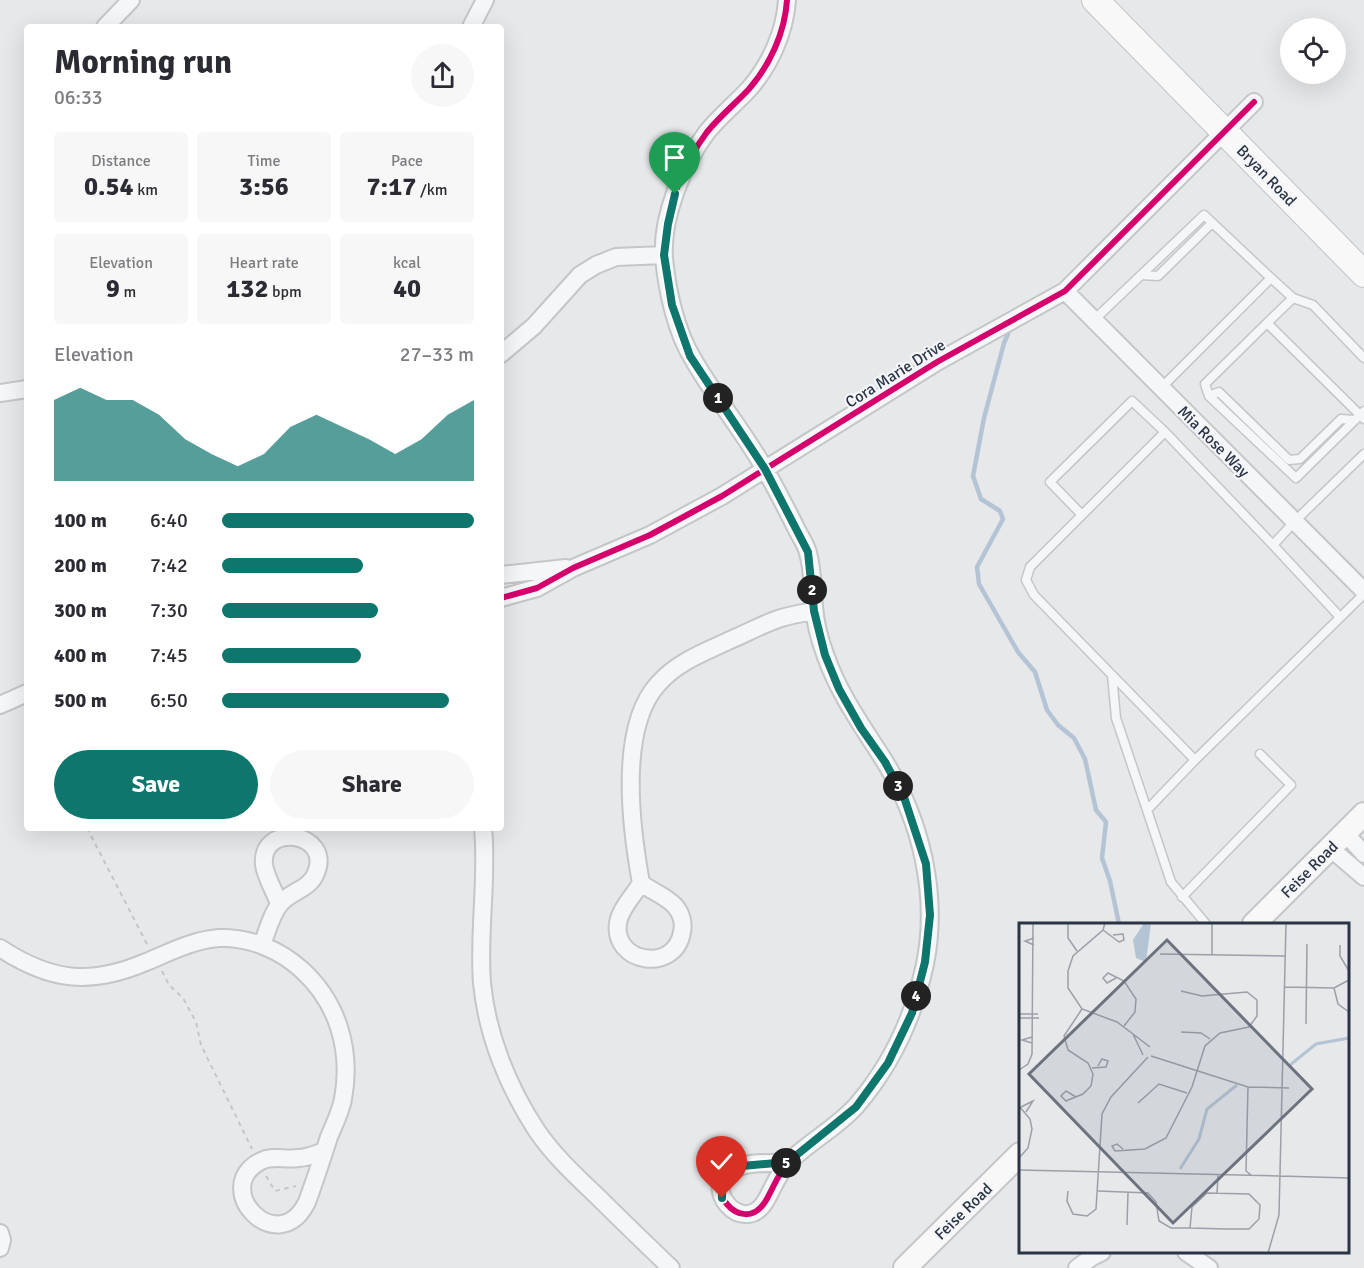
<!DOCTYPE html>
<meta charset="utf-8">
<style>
body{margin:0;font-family:Signika,sans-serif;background:#f7f7f7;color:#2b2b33;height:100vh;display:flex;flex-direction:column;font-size:22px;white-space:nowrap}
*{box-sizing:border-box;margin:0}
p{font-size:20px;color:#7c7c81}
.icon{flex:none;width:33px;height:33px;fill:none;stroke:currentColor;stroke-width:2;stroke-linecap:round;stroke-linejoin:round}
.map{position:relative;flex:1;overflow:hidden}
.details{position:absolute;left:24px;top:24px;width:480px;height:807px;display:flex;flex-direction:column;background:#fff;border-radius:6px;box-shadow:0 6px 24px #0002}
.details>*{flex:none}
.tools{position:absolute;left:1280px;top:18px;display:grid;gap:12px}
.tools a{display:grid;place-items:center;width:66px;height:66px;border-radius:50%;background:#fff;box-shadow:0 6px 24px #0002;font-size:30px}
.pin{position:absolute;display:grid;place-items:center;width:51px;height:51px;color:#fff;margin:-62px -26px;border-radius:50% 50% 50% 0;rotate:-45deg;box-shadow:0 0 6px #0007}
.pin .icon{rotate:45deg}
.km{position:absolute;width:30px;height:30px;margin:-15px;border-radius:50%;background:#222;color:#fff;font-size:16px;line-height:30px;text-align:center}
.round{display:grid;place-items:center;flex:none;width:63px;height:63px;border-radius:32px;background:#f7f7f7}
.overview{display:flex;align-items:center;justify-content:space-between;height:102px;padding:0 30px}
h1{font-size:33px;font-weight:800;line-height:45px}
.metrics{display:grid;grid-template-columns:repeat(3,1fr);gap:9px;height:102px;padding:6px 30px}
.metrics div{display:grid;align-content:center;border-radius:6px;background:#f7f7f7;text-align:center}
.metrics b{font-size:26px;font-weight:800}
.metrics small{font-size:16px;font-weight:400}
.metrics p{font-size:16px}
.chart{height:168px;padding:12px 30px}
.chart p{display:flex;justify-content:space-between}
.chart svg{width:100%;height:108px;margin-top:6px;fill:#0f766e;opacity:.7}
.button{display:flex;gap:12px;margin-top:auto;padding:12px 30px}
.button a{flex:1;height:69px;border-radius:36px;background:#0f766e;color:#fff;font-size:24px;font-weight:800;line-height:69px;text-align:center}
.button a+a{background:#f7f7f7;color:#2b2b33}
ul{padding:0 30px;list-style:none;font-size:20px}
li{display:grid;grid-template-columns:96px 72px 1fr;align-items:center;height:45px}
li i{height:15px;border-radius:8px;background:#0f766e}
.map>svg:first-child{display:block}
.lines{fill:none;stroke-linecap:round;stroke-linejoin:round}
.stream{stroke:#b4c4d5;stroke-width:4.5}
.lane-casing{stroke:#c4c6c8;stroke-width:11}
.street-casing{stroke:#c4c6c8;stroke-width:20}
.secondary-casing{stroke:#c4c6c8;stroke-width:26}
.primary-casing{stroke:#c2c5c8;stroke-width:28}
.path{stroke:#c5c6ca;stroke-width:2;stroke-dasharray:4.5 4.5;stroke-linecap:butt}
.lane{stroke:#f5f6f7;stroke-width:8}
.street{stroke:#f5f6f7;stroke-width:16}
.secondary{stroke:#f8f8f8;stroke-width:22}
.primary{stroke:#f8f8f8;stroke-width:26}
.cycleway-casing{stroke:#f4f6f9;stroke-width:10}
.cycleway{stroke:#d6006c;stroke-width:6}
.route-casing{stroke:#fff;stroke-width:12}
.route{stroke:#0f766e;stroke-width:8}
.labels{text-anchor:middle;stroke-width:4.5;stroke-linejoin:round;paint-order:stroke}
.street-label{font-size:16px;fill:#2b3445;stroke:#f4f6f9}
.inset-river{fill:none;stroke:#b4c4d5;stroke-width:3}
.inset-road{fill:none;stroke:#9ba0a8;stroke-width:1.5}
.view{fill:#6c737f;fill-opacity:0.15;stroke:#6c737f;stroke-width:3}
.inset-edge{fill:none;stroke:#2b3445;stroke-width:3}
</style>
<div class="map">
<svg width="1364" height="1268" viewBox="0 0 1364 1268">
<rect width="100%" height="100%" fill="#e6e8ea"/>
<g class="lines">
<path class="stream" d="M1008 334 1004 343 984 418 973 476 981 499 1000 511 1003 519 977 567 979 584 1018 652 1035 672 1047 710 1058 725 1074 738 1085 759 1096 810 1106 822 1102 858 1110 881 1119 924"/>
<g class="lane-casing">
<path id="lane" d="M1141 275 1158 276 1212 223
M1271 278 1293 298 1313 305 1364 358
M1293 298 1267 323 1360 415 1364 411
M1094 320 1204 215 1271 278 1161 388
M1267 323 1205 384 1209 396 1296 478 1360 415 1364 419
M1209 396 1219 392 1289 460 1300 459 1341 419 1355 420
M1364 454 1295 521 1273 545 1165 432 1030 567 1026 580 1034 595 1195 760 1364 594
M1082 515 1050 482 1132 401 1165 432
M1273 545 1340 617
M1112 675 1116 718 1147 810 1195 760
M1147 810 1171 882 1206 924
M1182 897 1291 785 1260 754"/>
</g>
<g class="street-casing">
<path id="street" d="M787 0C785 32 770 65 749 89 736 103 720 116 707 132 683 164 661 218 664 258 667 290 676 332 693 359 715 398 745 433 767 473 777 490 786 508 795 526 799 535 806 544 808 553 813 569 812 589 814 606 815 622 820 641 826 657 840 696 863 727 885 762 921 821 939 895 925 964 914 1016 891 1065 857 1105 838 1127 807 1143 788 1163 777 1175 773 1189 765 1202 742 1238 697 1184 736 1168 751 1161 772 1164 788 1162
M105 27 131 0
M471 27 485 0
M1065 291 1364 591
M501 354 534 326 580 275 596 265 616 257 664 255
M0 393 27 389
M501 575 566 568
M501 598 537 588 573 568 650 535 722 496 937 362 1065 291 1254 102
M0 705 27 693
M483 828C488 879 478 931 482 983 487 1035 508 1087 537 1131 554 1156 577 1177 599 1198 623 1222 647 1245 671 1268
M1345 833 1364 854
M1330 848 1364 877
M641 883C631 828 618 728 658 684 677 662 703 653 728 641 745 634 761 625 778 619 790 615 802 613 814 611
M641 883C651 891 666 896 675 906 681 913 684 923 682 932 675 974 612 963 618 923 620 909 634 895 641 883Z
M262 945C267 932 272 912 281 903 291 891 310 889 316 873 333 832 260 821 264 865 266 878 275 892 279 904
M0 948C50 981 90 986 146 962 170 952 193 940 219 938 250 937 280 950 302 970 338 1003 352 1050 343 1099 341 1111 334 1125 329 1137 322 1159 315 1180 307 1202 278 1261 209 1188 261 1161 273 1155 285 1160 298 1158 307 1158 316 1154 324 1151
M0 1233 2 1240 0 1248
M1186 1252 1209 1268
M1077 1268 1092 1257 1102 1252"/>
</g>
<g class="secondary-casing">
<path id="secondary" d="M1254 924 1364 814
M905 1268 1020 1154"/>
</g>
<g class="primary-casing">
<path id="primary" d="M1095 0 1364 274"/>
</g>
<path class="path" d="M87 828 148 946
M162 971 169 985 183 998 196 1022 201 1045 252 1149
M266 1176 275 1191 296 1186"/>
<use href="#lane" class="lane"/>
<use href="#street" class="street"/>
<use href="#secondary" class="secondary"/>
<use href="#primary" class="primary"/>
<g class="cycleway-casing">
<path id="cycleway" d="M787 0C785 32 770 65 749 89 736 103 720 116 707 132 683 164 661 218 664 258 667 290 676 332 693 359 715 398 745 433 767 473 777 490 786 508 795 526 799 535 806 544 808 553 813 569 812 589 814 606 815 622 820 641 826 657 840 696 863 727 885 762 921 821 939 895 925 964 914 1016 891 1065 857 1105 838 1127 807 1143 788 1163 777 1175 773 1189 765 1202 742 1238 697 1184 736 1168 751 1161 772 1164 788 1162
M501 598 537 588 573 568 650 535 722 496 937 362 1065 291 1254 102"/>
</g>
<use href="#cycleway" class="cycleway"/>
</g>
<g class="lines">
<g class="route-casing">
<path id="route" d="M675 194 668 224 664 255 672 305 690 356 765 469 808 552 814 611 825 655 839 689 861 728 885 762 904 797 926 864 930 915 925 962 912 1013 888 1063 856 1107 788 1162 742 1166 734 1168 727 1174 722 1182V1198"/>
</g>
<use href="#route" class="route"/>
</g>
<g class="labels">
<g class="street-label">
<text transform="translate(1267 175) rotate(46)" y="6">Bryan Road</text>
<text transform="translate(895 373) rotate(-32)" y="6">Cora Marie Drive</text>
<text transform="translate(1214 441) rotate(45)" y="6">Mia Rose Way</text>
<text transform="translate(1309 869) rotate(-45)" y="6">Feise Road</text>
<text transform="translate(963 1211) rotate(-44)" y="6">Feise Road</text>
</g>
</g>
<g transform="translate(1019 923)">
<rect width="330" height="330" fill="#e6e8ea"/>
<path d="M125 0H132L127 39 117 35 114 17Z" fill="#b4c4d5"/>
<path class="inset-river" d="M271 142 297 121 330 115M161 246 180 216 188 186 218 162"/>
<path class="inset-road" d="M49 0V15L58 28M86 0 84 7 54 33 49 48V65L63 86 98 99 114 111M84 7 100 19 105 17 104 11 94 12M15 22 6 18 15 15M321 22V33L330 48M141 31 266 33M193 32V0M97 55 88 60 84 55 89 50 105 58 117 76 116 89 105 103M266 64 315 65 330 57M315 65 319 81 330 89M0 91H19M0 95H20M287 101 288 21M162 109 182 110 191 116M13 120 3 117 13 114M124 132 114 111 131 124M132 133 229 164 270 165M73 145 87 144 89 138 83 136 79 143M0 147 9 141 13 131 14 0M229 164 227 248 232 252M57 174 47 168 42 173 47 178 49 177 64 171 72 163 74 151 69 140 49 127 45 113 63 86M119 180 140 161 168 170M0 183 11 196 13 206 9 225 0 235M2 184 14 178 7 189M104 226 98 221 93 223 96 228 126 226 147 215 173 164 186 123 201 110 230 104 238 93V77L228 69 183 73 162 68M0 247 260 253M261 253 330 255M49 268 48 278 54 291 68 293 77 286 83 191 92 174 129 134M79 268 129 270 137 279 140 298 152 305H171L208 306H230L240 296 241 282 230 271 188 270 173 284 171 305M198 270 199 252M108 302 109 269M249 330 260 292 267 0"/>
<path class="view" d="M148 17 293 166 154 300 10 151Z"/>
<rect width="330" height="330" class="inset-edge"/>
</g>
</svg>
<div class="tools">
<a><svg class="icon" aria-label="locate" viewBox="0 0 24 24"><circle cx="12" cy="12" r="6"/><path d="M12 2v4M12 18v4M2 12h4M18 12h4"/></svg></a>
</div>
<div class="pin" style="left:675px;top:194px;background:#1e9e55"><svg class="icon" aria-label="arrive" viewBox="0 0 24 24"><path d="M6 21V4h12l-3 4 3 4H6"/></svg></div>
<div class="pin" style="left:722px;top:1198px;background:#d93025"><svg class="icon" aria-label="check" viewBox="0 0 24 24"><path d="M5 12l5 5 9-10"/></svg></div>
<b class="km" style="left:718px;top:398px">1</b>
<b class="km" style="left:812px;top:590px">2</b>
<b class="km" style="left:898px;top:786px">3</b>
<b class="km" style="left:916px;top:996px">4</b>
<b class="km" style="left:786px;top:1163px">5</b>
<section class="details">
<div class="overview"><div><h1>Morning run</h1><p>06:33</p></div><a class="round"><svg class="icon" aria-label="share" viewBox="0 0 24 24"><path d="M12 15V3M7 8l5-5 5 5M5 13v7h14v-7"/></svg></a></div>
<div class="metrics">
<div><p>Distance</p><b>0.54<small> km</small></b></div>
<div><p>Time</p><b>3:56</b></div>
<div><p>Pace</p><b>7:17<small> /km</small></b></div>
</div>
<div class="metrics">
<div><p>Elevation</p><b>9<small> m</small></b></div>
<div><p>Heart rate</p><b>132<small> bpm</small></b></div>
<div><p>kcal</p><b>40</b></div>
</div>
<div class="chart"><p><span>Elevation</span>27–33 m</p>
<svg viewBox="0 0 160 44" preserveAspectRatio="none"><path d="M0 44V11L10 6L20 11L30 11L40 17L50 27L60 33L70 38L80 33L90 22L100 17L110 22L120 27L130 33L140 27L150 17L160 11V44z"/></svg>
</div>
<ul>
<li><b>100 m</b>6:40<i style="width:100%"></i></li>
<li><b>200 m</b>7:42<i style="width:56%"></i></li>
<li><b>300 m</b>7:30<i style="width:62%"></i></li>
<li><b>400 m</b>7:45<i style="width:55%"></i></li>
<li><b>500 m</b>6:50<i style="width:90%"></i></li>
</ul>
<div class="button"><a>Save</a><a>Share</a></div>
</section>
</div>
